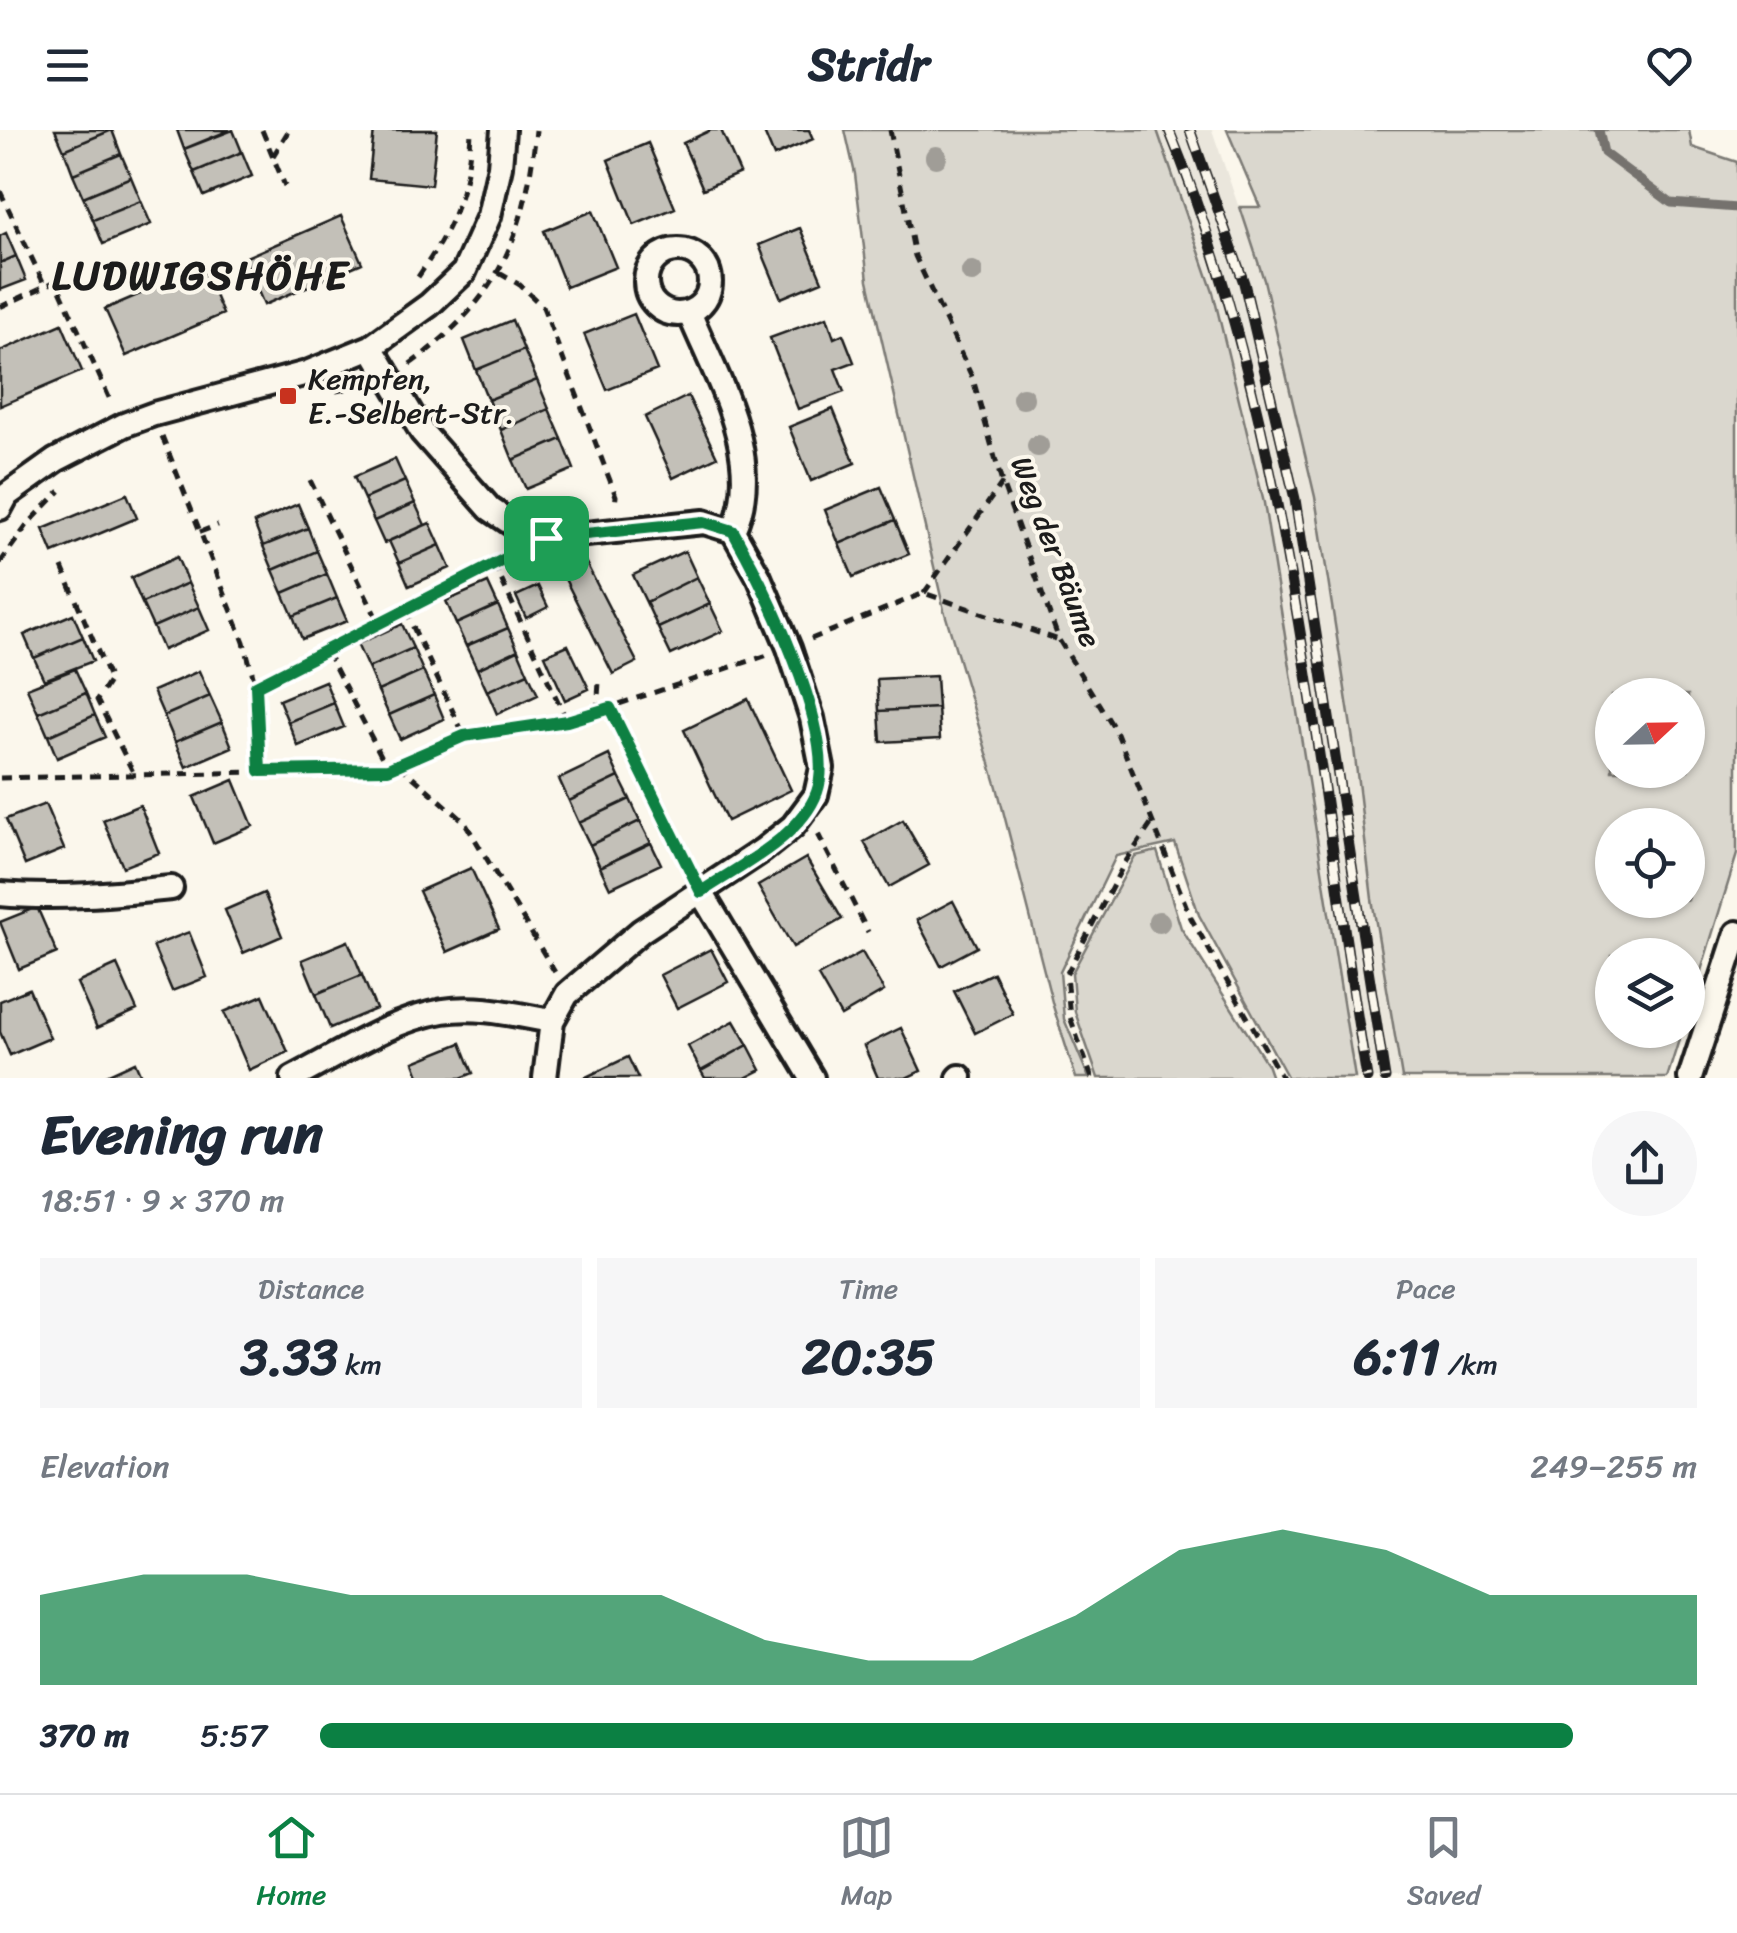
<!DOCTYPE html>
<meta charset="utf-8">
<style>
body{margin:0;font-family:Sriracha,sans-serif;background:#f6f6f7;color:#1f2937;height:100vh;display:flex;flex-direction:column;font-size:38px;white-space:nowrap}
*{box-sizing:border-box;margin:0}
p{font-size:32px;color:#747a83}
.icon{flex:none;width:55px;height:55px;fill:none;stroke:currentColor;stroke-width:2;stroke-linecap:round;stroke-linejoin:round}
.map{position:relative;height:948px;overflow:hidden}
.side{display:flex;flex-direction:column;background:#fff;flex:1}
.side>*{flex:none}
.needle{width:65px;rotate:68deg}
.fabs{position:absolute;left:1595px;top:548px;display:grid;gap:20px}
.fabs a{display:grid;place-items:center;width:110px;height:110px;border-radius:50%;background:#fff;box-shadow:0 2px 8px #0004;font-size:50px}
.pin{position:absolute;display:grid;place-items:center;width:85px;height:85px;color:#fff;margin:-42px;border-radius:20px;box-shadow:0 5px 15px #0006}
.round{display:grid;place-items:center;flex:none;width:105px;height:105px;border-radius:52px;background:#f6f6f7}
.summary{display:flex;align-items:center;justify-content:space-between;height:170px;padding:0 40px}
h1{font-size:55px;font-weight:700;line-height:75px}
.figures{display:grid;grid-template-columns:repeat(3,1fr);gap:15px;height:170px;padding:10px 40px}
.figures div{display:grid;align-content:center;border-radius:0px;background:#f6f6f7;text-align:center}
.figures b{font-size:50px;font-weight:700}
.figures small{font-size:28px;font-weight:400}
.figures p{font-size:28px}
.chart{height:280px;padding:20px 40px}
.chart p{display:flex;justify-content:space-between}
.chart svg{width:100%;height:180px;margin-top:10px;fill:#0b8043;opacity:.7}
ul{padding:0 40px;list-style:none;font-size:32px}
li{display:grid;grid-template-columns:160px 120px 1fr;align-items:center;height:75px}
li i{height:25px;border-radius:12px;background:#0b8043}
header{display:flex;justify-content:space-between;align-items:center;height:130px;padding:0 40px;background:#fff;font-size:45px;font-weight:700}
.tab-bar{display:flex;justify-content:space-around;align-items:center;height:140px;border-top:2px solid #e0e1e3;background:#fff;font-size:28px;color:#747a83}
.tab-bar a{display:grid;justify-items:center;gap:5px}
.tab-bar .current{color:#0b8043}
.map>svg:first-child{display:block}
.built{fill:#eae6dc}
.green{fill:#dad7ce;stroke:#7b7a75;stroke-width:2.5;fill-rule:evenodd}
.lines{fill:none;stroke-linecap:round;stroke-linejoin:round}
.stream{stroke:#74726e;stroke-width:9}
.building{fill:#c3c0b8;stroke:#1c1c1c;stroke-width:2.5}
.street-casing{stroke:#1c1c1c;stroke-width:30}
.path{stroke:#1c1c1c;stroke-width:5;stroke-dasharray:10 8;stroke-linecap:butt}
.street{stroke:#fbf7ec;stroke-width:22}
.rail-casing{stroke:#1c1c1c;stroke-width:11}
.rail{stroke:#fbf7ec;stroke-width:8;stroke-dasharray:22;stroke-linecap:butt}
.tree{fill:#a09d97}
.route-casing{stroke:#fff;stroke-width:20}
.route{stroke:#0b8043;stroke-width:12}
.poi-dot{fill:#c8321e;stroke:#fbf7ec;stroke-width:4}
.labels{text-anchor:middle;stroke-width:8;stroke-linejoin:round;paint-order:stroke}
.poi-label{font-size:30px;fill:#1c1c1c;stroke:#fbf7ec;text-anchor:start}
.street-label{font-size:30px;fill:#1c1c1c;stroke:#fbf7ec}
.district-label{font-size:40px;font-weight:bold;letter-spacing:2.5px;fill:#1c1c1c;stroke:#fbf7ec}
</style>
<header><svg class="icon" aria-label="menu" viewBox="0 0 24 24"><path d="M4 6h16M4 12h16M4 18h16"/></svg>Stridr<svg class="icon" aria-label="heart" viewBox="0 0 24 24"><path d="M12 20l-8-8c-3-5 5-10 8-4 3-6 11-1 8 4z"/></svg></header>
<div class="map">
<svg width="1737" height="948" viewBox="0 0 1737 948">
<rect width="100%" height="100%" fill="#fbf7ec"/>
<filter id="ink" filterUnits="userSpaceOnUse"><feTurbulence type="fractalNoise" baseFrequency=".01" numOctaves="2"/><feDisplacementMap in="SourceGraphic" scale="20" xChannelSelector="R" yChannelSelector="G"/><feConvolveMatrix kernelMatrix="1 2 1 2 8 2 1 2 1" color-interpolation-filters="sRGB"/></filter>
<g filter="url(#ink)">
<path class="built" d="M1157 0H1212L1264 150 1315 367 1353 610 1372 769 1402 948H1355L1264 373 1213 162Z"/>
<path class="green" d="M845 0H1157L1213 162 1264 373 1355 948H1288L1199 785 1175 713 1116 726 1060 842 1064 889 1089 948H1076L1053 876 997 657 944 480 868 150 855 44Z
M1227 0H1689L1692 17 1737 32V724L1688 883V825H1612V900H1682L1667 948H1402L1372 769 1353 610 1315 367 1264 150 1240 77H1260ZM1612 565H1688V640H1612ZM1612 695H1688V770H1612Z
M1157 721 1181 798 1267 934 1272 948H1098L1075 882 1072 843 1135 726Z"/>
<g class="lines">
<path class="stream" d="M1599 0 1604 23 1671 73 1737 78"/>
</g>
<path class="building" d="M55 0H112L64 20Z
M112 0 121 24 73 44 64 20Z
M177 0H230L184 19Z
M233 0 242 22 194 42 184 19Z
M374 0H437L431 55 369 49Z
M711 0H721L740 43 703 59 683 13Z
M763 0H809L813 9 774 26Z
M648 13 675 78 634 95 608 30Z
M242 22 252 46 204 66 194 42Z
M121 24 131 47 83 67 73 44Z
M131 47 141 71 93 90 83 67Z
M141 71 151 94 103 114 93 90Z
M593 81 616 137 566 157 544 101Z
M341 86 362 133 264 175 244 128Z
M800 98 822 151 781 168 759 115Z
M6 103 16 126 0 133V106Z
M16 126 26 150 0 160V133Z
M203 137 223 184 126 226 105 179Z
M634 184 657 240 607 260 584 204Z
M827 187 834 208 843 204 854 232 835 239 844 262 798 279 770 208Z
M512 190 524 220 476 240 464 210Z
M62 194 82 241 0 276V221Z
M524 220 537 250 488 270 476 240Z
M537 250 549 279 501 300 488 270Z
M688 266 717 327 673 348 645 287Z
M549 279 562 309 513 330 501 300Z
M833 279 855 333 811 351 789 297Z
M562 309 574 339 526 359 513 330Z
M395 329 405 351 364 369 354 347Z
M405 351 415 373 374 391 364 369Z
M881 357 895 390 839 414 825 380Z
M127 364 137 388 53 423 43 399Z
M415 373 425 395 384 413 374 391Z
M298 374 308 398 263 416 254 393Z
M895 390 909 424 853 447 839 414Z
M430 393 440 415 399 433 389 411Z
M308 398 317 421 273 440 263 416Z
M440 415 450 438 409 456 399 433Z
M317 421 327 444 283 463 273 440Z
M685 421 697 447 646 472 633 445Z
M177 427 188 453 142 473 131 448Z
M584 429 637 532 613 544 561 441Z
M327 444 337 468 293 486 283 463Z
M697 447 710 474 658 498 646 472Z
M188 453 199 477 153 497 142 473Z
M488 453 498 475 456 494 446 471Z
M538 456 548 477 526 488 516 466Z
M337 468 347 491 302 509 293 486Z
M710 474 723 501 671 525 658 498Z
M498 475 508 498 466 516 456 494Z
M199 477 209 500 163 520 153 497Z
M73 484 83 507 34 528 24 505Z
M402 494 413 518 368 538 357 514Z
M508 498 518 520 477 539 466 516Z
M83 507 93 531 44 550 34 528Z
M568 515 589 559 565 570 545 525Z
M413 518 423 541 378 561 368 538Z
M518 520 528 543 487 561 477 539Z
M75 539 86 563 38 583 27 558Z
M199 541 210 566 164 586 153 561Z
M423 541 434 565 389 585 378 561Z
M528 543 538 565 497 584 487 561Z
M936 546 938 578 879 581 877 549Z
M325 551 334 573 288 592 279 570Z
M86 563 95 585 48 606 38 583Z
M434 565 444 589 400 609 389 585Z
M210 566 222 592 175 612 164 586Z
M748 569 791 660 727 691 684 600Z
M334 573 344 597 298 616 288 592Z
M938 578 940 609 881 612 879 581Z
M95 585 105 607 57 628 48 606Z
M222 592 232 617 186 637 175 612Z
M609 625 619 647 569 671 559 649Z
M619 647 630 669 579 693 569 671Z
M234 650 253 696 213 713 194 667Z
M630 669 640 691 590 715 579 693Z
M45 674 64 719 25 735 6 689Z
M140 675 159 723 123 737 103 690Z
M903 690 929 735 889 757 864 712Z
M640 691 651 713 600 737 590 715Z
M651 713 661 734 610 758 600 737Z
M806 728 842 789 793 817 758 756Z
M471 738 499 799 447 822 419 761Z
M264 763 282 806 243 823 225 780Z
M953 771 977 817 941 836 917 790Z
M37 777 57 823 19 839 0 792Z
M189 802 207 847 172 861 153 816Z
M348 811 362 845 316 864 302 830Z
M711 819 728 852 677 878 660 845Z
M862 822 884 861 841 886 818 846Z
M117 835 137 880 97 898 77 853Z
M993 843 1013 884 975 903 954 861Z
M362 845 376 879 330 898 316 864Z
M29 859 50 908 10 925 0 902V871Z
M263 865 288 922 249 940 224 882Z
M734 891 748 915 701 941 688 916Z
M901 898 921 941 906 948H878L864 916Z
M461 913 473 943 461 948H420L414 932Z
M748 915 761 940 745 948H705L701 941Z
M628 927 638 948H584Z
M135 932 142 948H100Z"/>
<g class="lines">
<g class="street-casing">
<path id="street" d="M646 152a32 32 0 1 1 64 0a32 32 0 1 1-64 0Z
M689 182C717 250 766 329 733 401
M371 217 422 302 490 379 518 398 546 408 704 392 733 401 759 447 789 518 812 588 822 638 816 665 793 696 763 720 641 801 567 864 552 891 545 948
M0 378 7 365 56 330 124 295 154 284 307 243 371 217 429 175 464 142 489 86 500 36 503 0
M701 762 812 948
M0 764C57 769 114 764 171 758
M293 948C340 924 390 890 443 881 479 875 516 885 552 891
M959 948 960 947
M1690 948 1737 803"/>
</g>
<path class="path" d="M262 0 285 56
M890 0 915 126 973 249 1002 353 1059 510 1117 603 1191 788 1282 948
M273 26 289 0
M0 61 45 156
M499 143 520 155 543 177 616 366 615 376
M418 147C453 96 469 61 471 0
M0 177 56 151 112 274
M410 234C499 169 525 108 536 0
M336 261 365 255
M162 306 244 512 256 557 260 641
M310 350 379 493
M200 402 218 395
M0 433 28 394 60 361
M494 434 567 591
M62 437 110 550 97 570 135 646
M924 463 1002 353
M405 480 465 607
M811 509 924 463 1059 510
M327 522 388 639
M256 557 517 423
M610 578 691 741
M597 582 599 552
M399 635 464 691 556 844
M0 648 388 639 465 607 567 591 768 525
M818 704 868 802
M1092 948 1070 887 1066 845 1124 734 1154 690"/>
<use href="#street" class="street"/>
<g class="rail-casing">
<path id="rail" d="M1169 0C1291 297 1315 634 1367 948
M1190 0 1244 153 1295 369 1385 948"/>
</g>
<use href="#rail" class="rail"/>
</g>
<g class="tree">
<circle cx="936" cy="27" r="11"/>
<circle cx="972" cy="142" r="11"/>
<circle cx="1023" cy="268" r="11"/>
<circle cx="1038" cy="316" r="11"/>
<circle cx="1159" cy="792" r="11"/>
</g>
</g>
<g class="lines" filter="url(#ink)">
<g class="route-casing">
<path id="route" d="M704 392 733 401C763 454 838 604 817 662 800 708 739 736 701 762L610 578 567 591 464 606 388 639 260 641 256 556 546 408Z"/>
</g>
<use href="#route" class="route"/>
</g>
<rect class="poi-dot" x="278" y="256" width="20" height="20" rx="5"/>
<g class="labels">
<g class="poi-label">
<text x="308" y="259">Kempten,<tspan x="308" dy="34">E.-Selbert-Str.</tspan></text>
</g>
<g class="street-label">
<text transform="translate(1056 422) rotate(69)" y="10">Weg der Bäume</text>
</g>
<g class="district-label">
<text x="201" y="159">LUDWIGSHÖHE</text>
</g>
</g>
</svg>
<div class="fabs">
<a><svg class="needle" viewBox="-14 -14 28 28"><path d="M0-13l5 13h-10z" fill="#e53935"/><path d="M0 13l5-13h-10z" fill="#747a83"/></svg></a>
<a><svg class="icon" aria-label="locate" viewBox="0 0 24 24"><circle cx="12" cy="12" r="6"/><path d="M12 2v4M12 18v4M2 12h4M18 12h4"/></svg></a>
<a><svg class="icon" aria-label="layers" viewBox="0 0 24 24"><path d="M12 4l9 5-9 5-9-5zM3 14l9 5 9-5"/></svg></a>
</div>
<div class="pin" style="left:546px;top:408px;background:#1e9e55"><svg class="icon" aria-label="arrive" viewBox="0 0 24 24"><path d="M6 21V4h12l-3 4 3 4H6"/></svg></div>
</div>
<section class="side">
<div class="summary"><div><h1>Evening run</h1><p>18:51 · 9 × 370 m</p></div><a class="round"><svg class="icon" aria-label="share" viewBox="0 0 24 24"><path d="M12 15V3M7 8l5-5 5 5M5 13v7h14v-7"/></svg></a></div>
<div class="figures">
<div><p>Distance</p><b>3.33<small> km</small></b></div>
<div><p>Time</p><b>20:35</b></div>
<div><p>Pace</p><b>6:11<small> /km</small></b></div>
</div>
<div class="chart"><p><span>Elevation</span>249–255 m</p>
<svg viewBox="0 0 160 44" preserveAspectRatio="none"><path d="M0 44V22L10 17L20 17L30 22L40 22L50 22L60 22L70 33L80 38L90 38L100 27L110 11L120 6L130 11L140 22L150 22L160 22V44z"/></svg>
</div>
<ul>
<li><b>370 m</b>5:57<i style="width:91%"></i></li>
</ul>
</section>
<nav class="tab-bar">
<a class="current"><svg class="icon" aria-label="home" viewBox="0 0 24 24"><path d="M3 11l9-7 9 7M6 9v11h12V9"/></svg>Home</a>
<a><svg class="icon" aria-label="map" viewBox="0 0 24 24"><path d="M3 6l6-2 6 2 6-2v14l-6 2-6-2-6 2zM9 4v14M15 6v14"/></svg>Map</a>
<a><svg class="icon" aria-label="saved" viewBox="0 0 24 24"><path d="M7 4h10v16l-5-4-5 4z"/></svg>Saved</a>
</nav>
